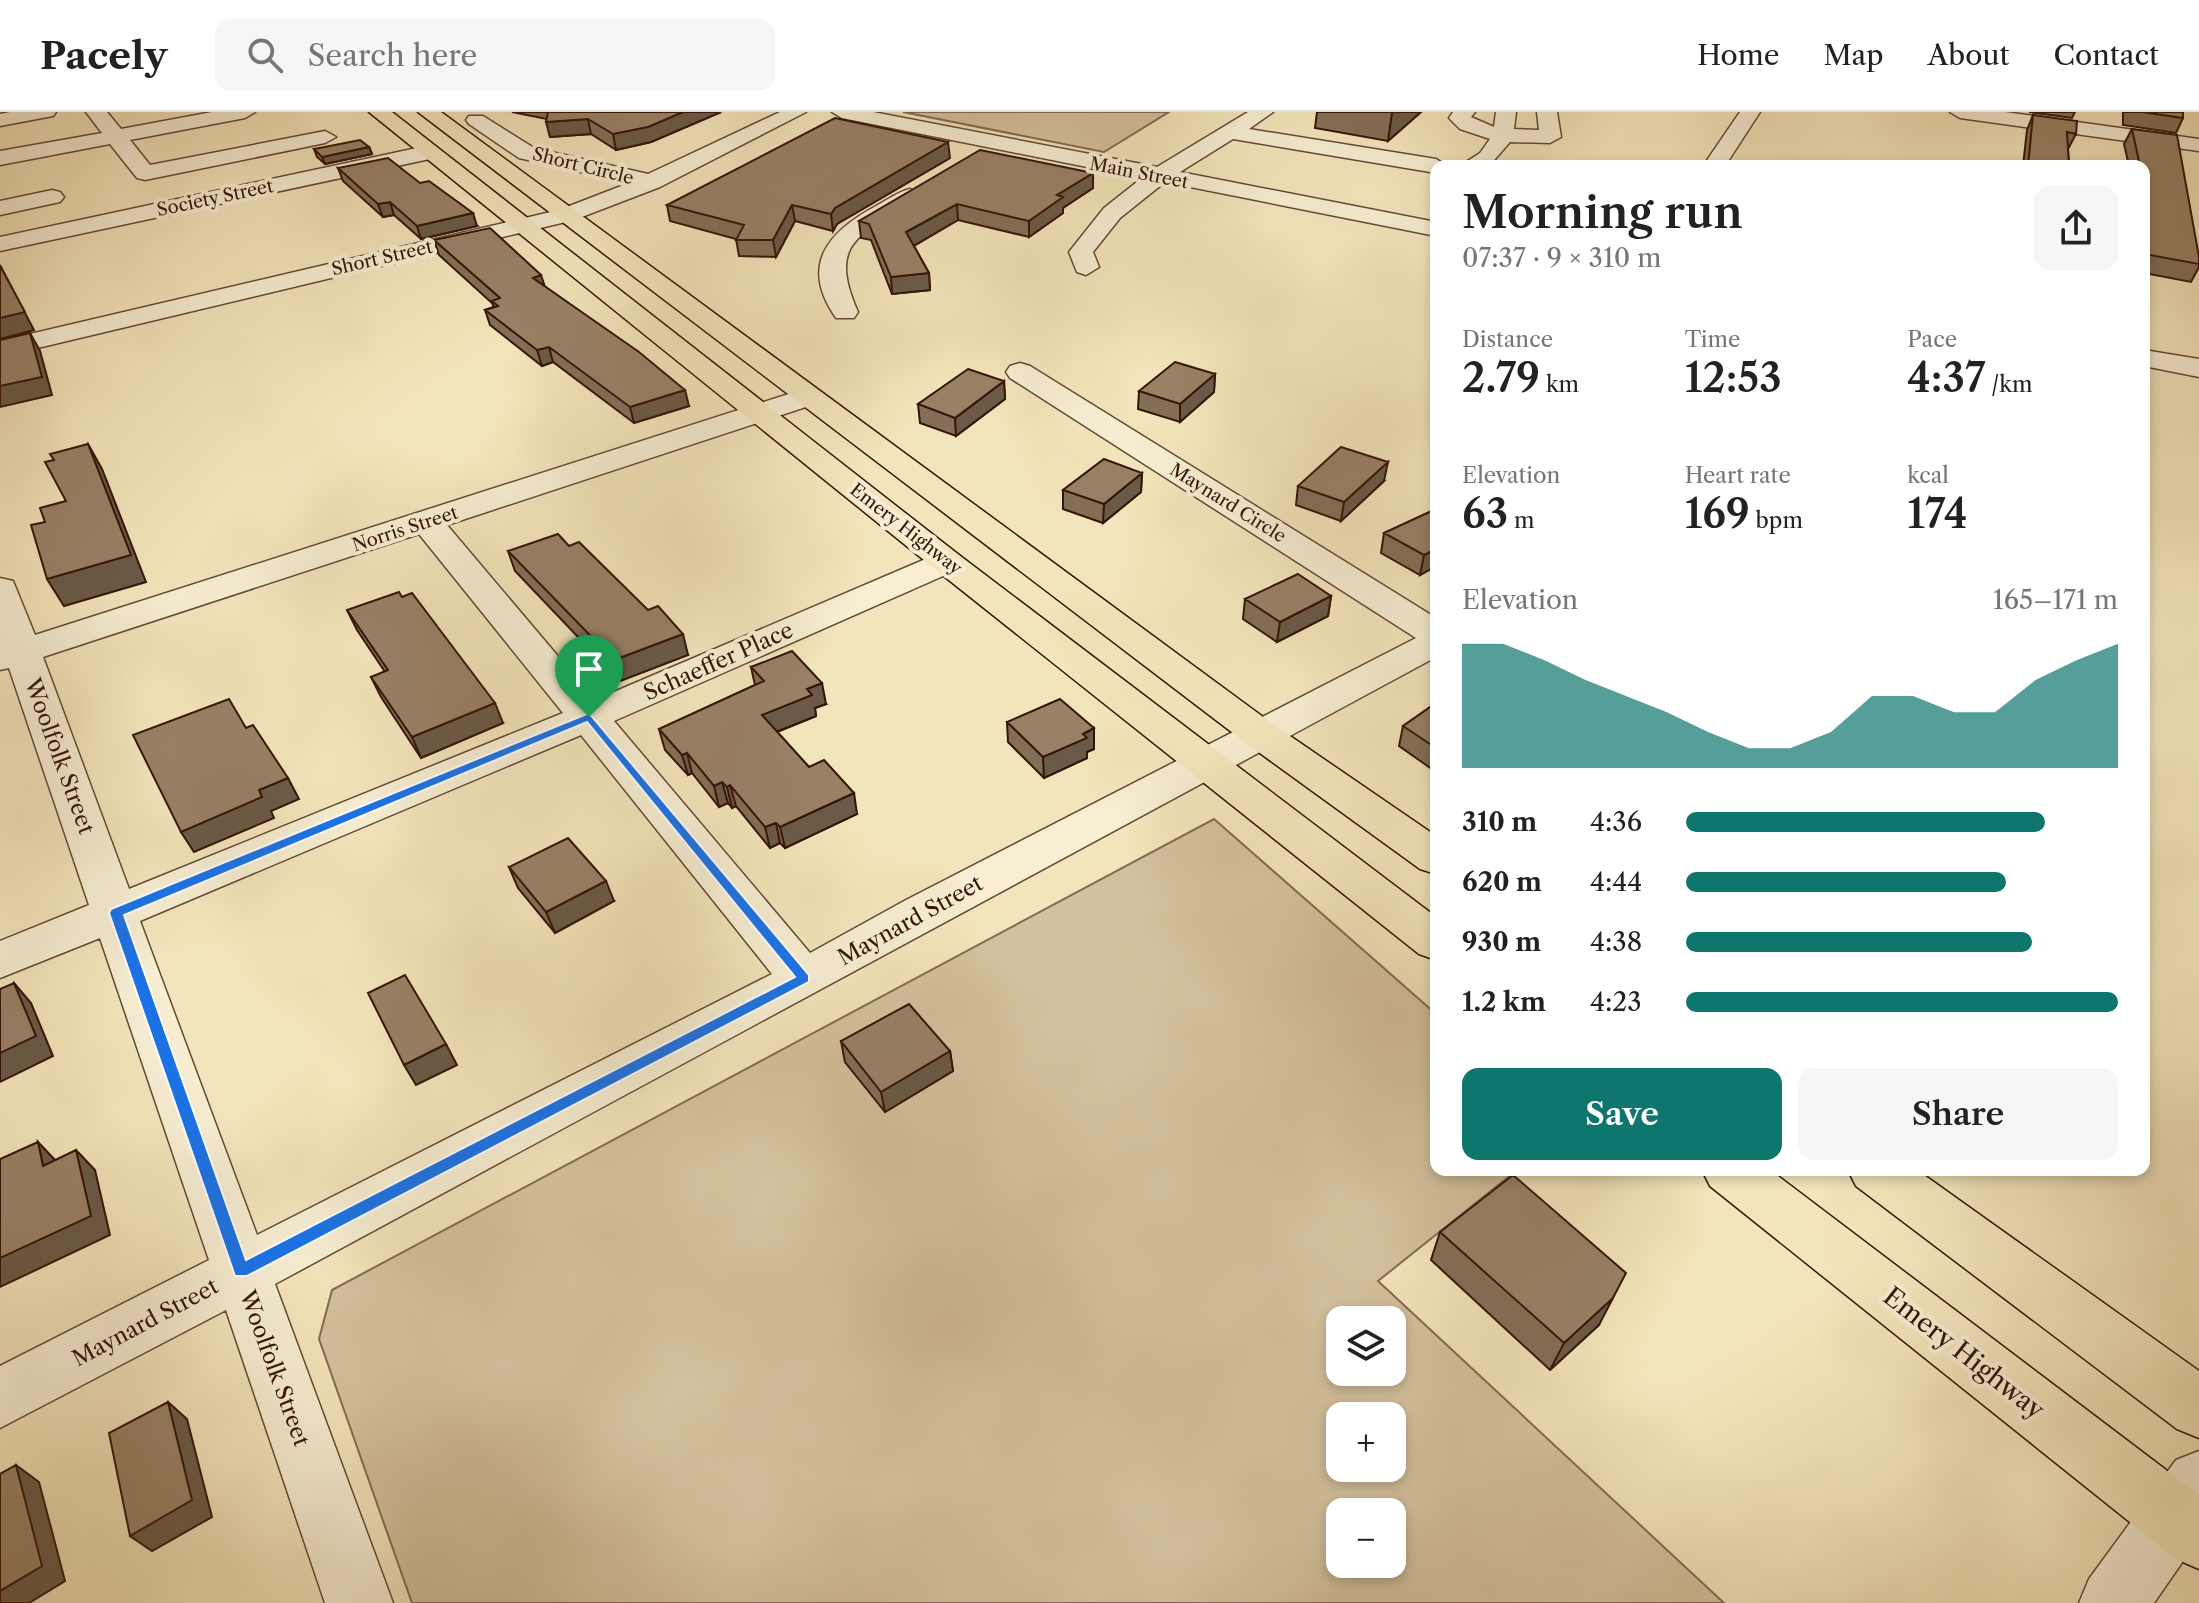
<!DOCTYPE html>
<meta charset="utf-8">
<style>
body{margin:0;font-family:"Libre Caslon Text",serif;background:#f6f6f6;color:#222;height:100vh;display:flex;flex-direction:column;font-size:30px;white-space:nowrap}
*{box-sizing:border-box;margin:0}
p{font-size:26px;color:#767676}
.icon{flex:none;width:44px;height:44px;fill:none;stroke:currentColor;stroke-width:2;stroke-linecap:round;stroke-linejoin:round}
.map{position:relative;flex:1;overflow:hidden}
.details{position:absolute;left:1430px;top:48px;width:720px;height:1016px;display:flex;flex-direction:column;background:#fff;border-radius:16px;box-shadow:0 4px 12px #0003}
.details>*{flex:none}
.buttons{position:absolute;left:1326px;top:1194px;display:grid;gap:16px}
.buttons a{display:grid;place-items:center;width:80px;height:80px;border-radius:16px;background:#fff;box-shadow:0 4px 12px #0003;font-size:40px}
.pin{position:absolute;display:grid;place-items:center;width:68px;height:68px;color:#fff;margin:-82px -34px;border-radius:50% 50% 50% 0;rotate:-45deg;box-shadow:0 0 8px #0007}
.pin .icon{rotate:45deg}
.round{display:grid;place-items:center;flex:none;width:84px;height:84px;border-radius:16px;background:#f6f6f6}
.head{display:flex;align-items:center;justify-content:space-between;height:136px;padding:0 32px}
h1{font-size:44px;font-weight:600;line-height:60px}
.figures{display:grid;grid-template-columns:repeat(3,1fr);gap:12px;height:136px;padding:8px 32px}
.figures div{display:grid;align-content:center}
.figures b{font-size:40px;font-weight:600}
.figures small{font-size:22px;font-weight:400}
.figures p{font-size:22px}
.chart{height:224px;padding:16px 32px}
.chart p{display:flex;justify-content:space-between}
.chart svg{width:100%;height:144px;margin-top:8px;fill:#0f766e;opacity:.7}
.cta{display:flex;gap:16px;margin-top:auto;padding:16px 32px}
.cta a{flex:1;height:92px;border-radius:16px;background:#0f766e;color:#fff;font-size:32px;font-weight:600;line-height:92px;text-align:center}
.cta a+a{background:#f6f6f6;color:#222}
ul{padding:0 32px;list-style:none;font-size:26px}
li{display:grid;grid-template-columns:128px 96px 1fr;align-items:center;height:60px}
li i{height:20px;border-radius:10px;background:#0f766e}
header{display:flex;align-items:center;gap:48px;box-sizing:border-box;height:112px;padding:0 40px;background:#fff;border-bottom:2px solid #e0e0e0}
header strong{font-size:38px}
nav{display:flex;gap:44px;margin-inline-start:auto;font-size:28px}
.search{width:560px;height:72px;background:#f6f6f6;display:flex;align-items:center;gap:20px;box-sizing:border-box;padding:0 28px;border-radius:16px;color:#767676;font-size:30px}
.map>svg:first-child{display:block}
.green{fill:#d3c19d;stroke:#846a52;stroke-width:2;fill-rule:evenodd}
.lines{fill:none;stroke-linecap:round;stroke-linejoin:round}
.minor-casing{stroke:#644835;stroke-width:3}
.highway-casing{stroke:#351408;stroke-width:3}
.minor{fill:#f7eed3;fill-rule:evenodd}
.highway{fill:#f3e5bb;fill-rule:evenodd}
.wall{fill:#836f57;stroke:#351408;stroke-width:2}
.shaded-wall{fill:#6a5a47;stroke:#351408;stroke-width:2}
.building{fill:#988165;stroke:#351408;stroke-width:2}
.route{fill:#1a73e8;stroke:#fff;stroke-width:2;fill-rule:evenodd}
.labels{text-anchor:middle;stroke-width:8;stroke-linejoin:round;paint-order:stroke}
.far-street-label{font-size:18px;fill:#351408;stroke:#f7eed3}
.street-label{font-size:22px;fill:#351408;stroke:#f7eed3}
.near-street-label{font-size:26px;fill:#351408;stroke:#f7eed3}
</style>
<header>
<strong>Pacely</strong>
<div class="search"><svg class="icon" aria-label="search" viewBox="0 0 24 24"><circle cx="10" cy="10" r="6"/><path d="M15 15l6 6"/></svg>Search here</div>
<nav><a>Home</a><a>Map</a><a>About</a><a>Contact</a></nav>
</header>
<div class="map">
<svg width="2199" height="1491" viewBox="0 0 2199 1491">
<rect width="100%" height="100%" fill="#f3e5bb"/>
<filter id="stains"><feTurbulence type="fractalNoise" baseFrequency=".0025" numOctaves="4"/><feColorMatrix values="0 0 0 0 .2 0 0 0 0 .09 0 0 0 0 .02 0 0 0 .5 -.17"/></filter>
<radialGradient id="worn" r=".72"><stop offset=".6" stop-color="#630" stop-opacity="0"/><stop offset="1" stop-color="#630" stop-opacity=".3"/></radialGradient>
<path class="green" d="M903 0H1169L1104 40Z
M1214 707 1436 902V1058H1517L1378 1169 1724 1491H412L319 1227 332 1178ZM1340 1208H1392V1260H1340ZM1340 1304H1392V1356H1340ZM1340 1400H1392V1452H1340Z"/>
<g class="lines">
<g class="minor-casing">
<path id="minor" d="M10 0H56L53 4 0 14V2Z
M86 0H107L121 17 212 0H255L245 6 130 28 150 53 325 19 336 25 325 31 145 68 137 66 110 32 0 53V39L102 21Z
M780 0H806L660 75 574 108 0 245V229L559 98 629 71 519 46 469 12 466 8 469 4H483L534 36 648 62Z
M832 0H873L1157 55 1248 0H1273L1249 17 1436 47 1447 54H1436V61L1233 27 1180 60 1436 110V124L1165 70 1120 106 1093 140 1099 155 1086 163 1077 160 1069 140 1104 96 1142 66 842 6Z
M1453 0H1475L1471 5 1494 15 1496 0H1516L1514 17 1539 18 1537 0H1557L1561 25 1550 31 1510 30 1489 54H1460L1480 41 1490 27 1460 17 1449 6Z
M1740 0H1760L1725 54H1703Z
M1950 0H2005L2199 27V39L1960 6Z
M431 33 442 40 439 45 0 139V125Z
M910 77 922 84 918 89C862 122 826 128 858 200L854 206H836C799 153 828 120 876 94 887 88 898 80 910 77Z
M52 78 60 80 64 85 60 90 0 103V89Z
M2144 238 2199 247V265L2144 254Z
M1020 251 1030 254 1436 506V545L275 1172 393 1491H325L226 1198 0 1316V1254L209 1148 100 826 0 866V829L89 793 9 556 0 558V466L13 469 35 523 798 279H818L823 285 818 291 447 413 595 588 935 443 947 440 959 443 964 450 959 457 614 609 810 841 906 788 1416 526 1010 266 1006 260 1010 254ZM419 422 563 601 129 777 43 545ZM581 623 772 862 257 1123 140 809Z
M2199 1339V1426L2154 1491H2079L2089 1467 2176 1348Z"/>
</g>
<g class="highway-casing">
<path id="highway" d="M369 0H392L959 443 1436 805V848L1419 842 935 457Z
M418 0H441L1274 613 1436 724V762L1420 757 1246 631Z
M1702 1058H1770L2199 1383V1457L2176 1447 1710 1074Z
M1848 1058H1917L2199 1259V1326L2177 1317 1856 1074Z"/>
</g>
<use href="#minor" class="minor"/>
<use href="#highway" class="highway"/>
</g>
<path class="wall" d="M512 0H721L651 30 616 38 591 22 550 25 547 7Z
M1317 0H1421L1388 29 1315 16Z
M2029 0H2075L2072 6Z
M2123 0H2183V6L2176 21 2123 13Z
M2033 3 2076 22 2068 37 2069 54H2023L2027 18Z
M2132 17 2199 145V155L2191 170 2144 161V54H2129L2124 32Z
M369 35 372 42 325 52 317 45 314 37Z
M950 46 837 112 833 119 795 109 776 145 739 144 736 127 670 109 667 93Z
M338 56 477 114 421 127 394 103 383 105 343 69Z
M1093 61V76L1063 96V101L1029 125 958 108 914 134 929 161 930 178 892 182 871 128 861 126 859 109Z
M434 128 544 174 689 294 634 311 553 250 542 254 490 213 485 198 494 195 492 191 439 143Z
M1215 262 1214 280 1180 310 1138 297 1139 279Z
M1004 269 1005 287 956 324 920 311 918 292Z
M1142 361 1141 380 1103 411 1063 397V378Z
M1384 369 1341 409 1296 393 1298 374Z
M1436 397V454L1420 463 1381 441 1384 421Z
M569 434 688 543 620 569 515 459 508 439Z
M1331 484 1328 504 1277 530 1243 507 1245 487Z
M347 498 503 611 421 646 381 585 371 565 385 560 357 518Z
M751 555 826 592 815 596 816 604 777 620 809 655 857 702 785 736 780 731 770 736 736 694 732 696 728 691 719 695 692 661 688 663 665 638 659 617 755 573Z
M1436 591V660L1399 634 1403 614Z
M1007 610 1094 616V637L1087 640V646L1044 666 1008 630Z
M509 755 614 789 555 821 518 776Z
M841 929 950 939 953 959 885 1000 845 950Z
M1440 1120 1599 1213 1550 1258 1431 1148Z"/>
<path class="shaded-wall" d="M683 0H721L651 30 616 38 613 22Z
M1393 0H1421L1388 29 1392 1Z
M588 7 591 22 550 25 546 10Z
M948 30 950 46 837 112 833 119 831 102 835 96Z
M369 35 372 42 325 52 322 45Z
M1093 61V76L1063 96V101L1029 125V109L1057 83Z
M390 90 394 103 383 105 378 92Z
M957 92 958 108 908 137 906 120Z
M792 93 795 109 776 145 773 128Z
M473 101 477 114 421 127 417 114Z
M0 153 34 218 0 227Z
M929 161 930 178 892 182 891 165Z
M541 163 546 178 533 166Z
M30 221 40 239 52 283 0 295V274Z
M549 235 553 250 542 254 537 238Z
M1215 262 1214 280 1180 310V292Z
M1004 269 1005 287 956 324 955 306Z
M685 278 689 294 634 311 630 295Z
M88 332 102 357 146 470 64 494 47 467Z
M1388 350 1384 369 1341 409 1344 390Z
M1142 361 1141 380 1103 411 1104 392Z
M1436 437V454L1420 463 1424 443Z
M1331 484 1328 504 1277 530 1280 510Z
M683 522 688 543 620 569 614 548Z
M822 571 826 592 815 596 816 604 766 624 762 603 807 577Z
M495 591 503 611 421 646 412 625Z
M1094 616V637L1087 640V646L1044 666 1043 645 1083 622Z
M687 641 692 661 688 663 682 643Z
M288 666 299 687 271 699 274 706 194 740 181 720 259 678Z
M722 670 728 691 719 695 714 674Z
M730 673 736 694 732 696 727 675Z
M854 681 857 702 785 736 780 715Z
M776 711 780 731 770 736 765 715Z
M606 769 614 789 555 821 546 800Z
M14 871 31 891 53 944 0 970V941Z
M446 932 457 953 416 973 404 953Z
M950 939 953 959 885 1000 881 980Z
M38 1030 57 1050 43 1054Z
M76 1038 95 1058 110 1123 0 1175V1146Z
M1613 1186 1599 1213 1550 1258 1564 1231Z
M168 1290 187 1307 212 1405 152 1439 130 1424Z
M16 1353 39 1370 65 1469 29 1491H0V1479Z"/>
<path class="building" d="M548 0H683L648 15 613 22 588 7 546 10Z
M2142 0H2183V6Z
M2033 3 2077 9 2076 22 2067 20 2069 54H2028Z
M835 6 948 30 835 96 831 102 792 93 773 128H736L744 113 667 93Z
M2132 17 2177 23 2199 145V152L2144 142V89L2148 90 2144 71V54H2140Z
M360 28 369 35 322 45 314 37Z
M980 38 1093 61 1057 83 1063 85 1029 109 957 92 906 120 929 161 891 165 869 112 859 109Z
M388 46 420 71 429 69 473 101 417 114 390 90 378 92 338 56Z
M490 116 541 163 533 166 639 240 685 278 630 295 549 235 537 238 485 198 498 194 492 189 500 186 434 128Z
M0 154 25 200 0 206Z
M30 221 42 265 0 274V228Z
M1175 250 1215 262 1180 292 1139 279Z
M968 257 1004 269 955 306 918 292Z
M88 332 131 443 47 467 31 413 45 410 40 396 66 389 45 350 54 348 50 342Z
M1341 335 1388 350 1344 390 1298 374Z
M1104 347 1142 361 1104 392 1063 378Z
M1436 397V437L1424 443 1384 421Z
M558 422 569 434 579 430 648 498 658 494 683 522 614 548 508 439Z
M1298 462 1331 484 1280 510 1245 487Z
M399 480 402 485 412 481 495 591 412 625 371 565 388 558 347 498Z
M792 539 822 571 807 577 812 583 762 603 809 655 824 648 854 681 780 715 776 711 765 715 730 673 727 675 722 670 714 674 687 641 682 643 659 617 764 569 751 555Z
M229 587 246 616 253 613 288 666 259 678 262 685 181 720 133 623Z
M1060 587 1094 616 1083 622 1087 626 1043 645 1007 610Z
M1436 591V636L1403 614Z
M568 726 606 769 546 800 509 755Z
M405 863 446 932 404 953 368 881Z
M14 871 36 924 0 941V877Z
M909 892 950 939 881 980 841 929Z
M38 1030 43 1054 76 1038 91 1104 0 1146V1047Z
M1513 1063 1626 1161 1613 1186 1564 1231 1440 1120Z
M168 1290 192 1388 130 1424 109 1321Z
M16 1353 42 1454 0 1479V1362Z"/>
<path class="route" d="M589 601 809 863V870L247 1164H235L109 801 111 797ZM587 610 795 865 246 1148 124 803Z"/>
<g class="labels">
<g class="far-street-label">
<text transform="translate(583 54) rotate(14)" y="6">Short Circle</text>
<text transform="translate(1139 61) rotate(11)" y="6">Main Street</text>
<text transform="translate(215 86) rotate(-12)" y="6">Society Street</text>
<text transform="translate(382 146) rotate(-13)" y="6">Short Street</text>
<text transform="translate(1228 391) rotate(32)" y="6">Maynard Circle</text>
<text transform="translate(405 417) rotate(-18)" y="6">Norris Street</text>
<text transform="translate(906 417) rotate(38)" y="6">Emery Highway</text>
</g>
<g class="street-label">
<text transform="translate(718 549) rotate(-24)" y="8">Schaeffer Place</text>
<text transform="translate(60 644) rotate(70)" y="8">Woolfolk Street</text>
<text transform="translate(910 808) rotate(-29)" y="8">Maynard Street</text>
<text transform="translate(145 1210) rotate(-28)" y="8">Maynard Street</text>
<text transform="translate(275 1256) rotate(70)" y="8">Woolfolk Street</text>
</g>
<g class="near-street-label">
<text transform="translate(1964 1241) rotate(38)" y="9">Emery Highway</text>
</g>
</g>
<rect width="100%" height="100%" filter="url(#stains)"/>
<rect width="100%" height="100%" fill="url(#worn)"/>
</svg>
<div class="buttons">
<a><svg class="icon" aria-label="layers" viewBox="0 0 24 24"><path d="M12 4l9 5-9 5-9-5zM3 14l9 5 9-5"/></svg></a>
<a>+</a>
<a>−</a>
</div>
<div class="pin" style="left:589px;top:605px;background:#1e9e55"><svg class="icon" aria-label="arrive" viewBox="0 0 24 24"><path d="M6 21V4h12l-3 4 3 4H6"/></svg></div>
<section class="details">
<div class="head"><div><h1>Morning run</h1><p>07:37 · 9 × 310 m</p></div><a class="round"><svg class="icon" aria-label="share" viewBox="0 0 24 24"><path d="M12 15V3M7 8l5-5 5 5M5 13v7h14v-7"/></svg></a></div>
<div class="figures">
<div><p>Distance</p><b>2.79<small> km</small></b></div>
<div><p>Time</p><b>12:53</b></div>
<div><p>Pace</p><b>4:37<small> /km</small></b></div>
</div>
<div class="figures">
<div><p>Elevation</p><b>63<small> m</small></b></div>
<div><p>Heart rate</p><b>169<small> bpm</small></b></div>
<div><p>kcal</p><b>174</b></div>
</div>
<div class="chart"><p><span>Elevation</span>165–171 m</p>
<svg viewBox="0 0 160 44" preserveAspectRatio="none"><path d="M0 44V6L10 6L20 11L30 17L40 22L50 27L60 33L70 38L80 38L90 33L100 22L110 22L120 27L130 27L140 17L150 11L160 6V44z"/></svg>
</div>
<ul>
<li><b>310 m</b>4:36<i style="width:83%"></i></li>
<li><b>620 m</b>4:44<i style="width:74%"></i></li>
<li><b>930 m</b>4:38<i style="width:80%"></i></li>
<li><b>1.2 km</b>4:23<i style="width:100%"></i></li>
</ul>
<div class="cta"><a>Save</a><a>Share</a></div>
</section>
</div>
